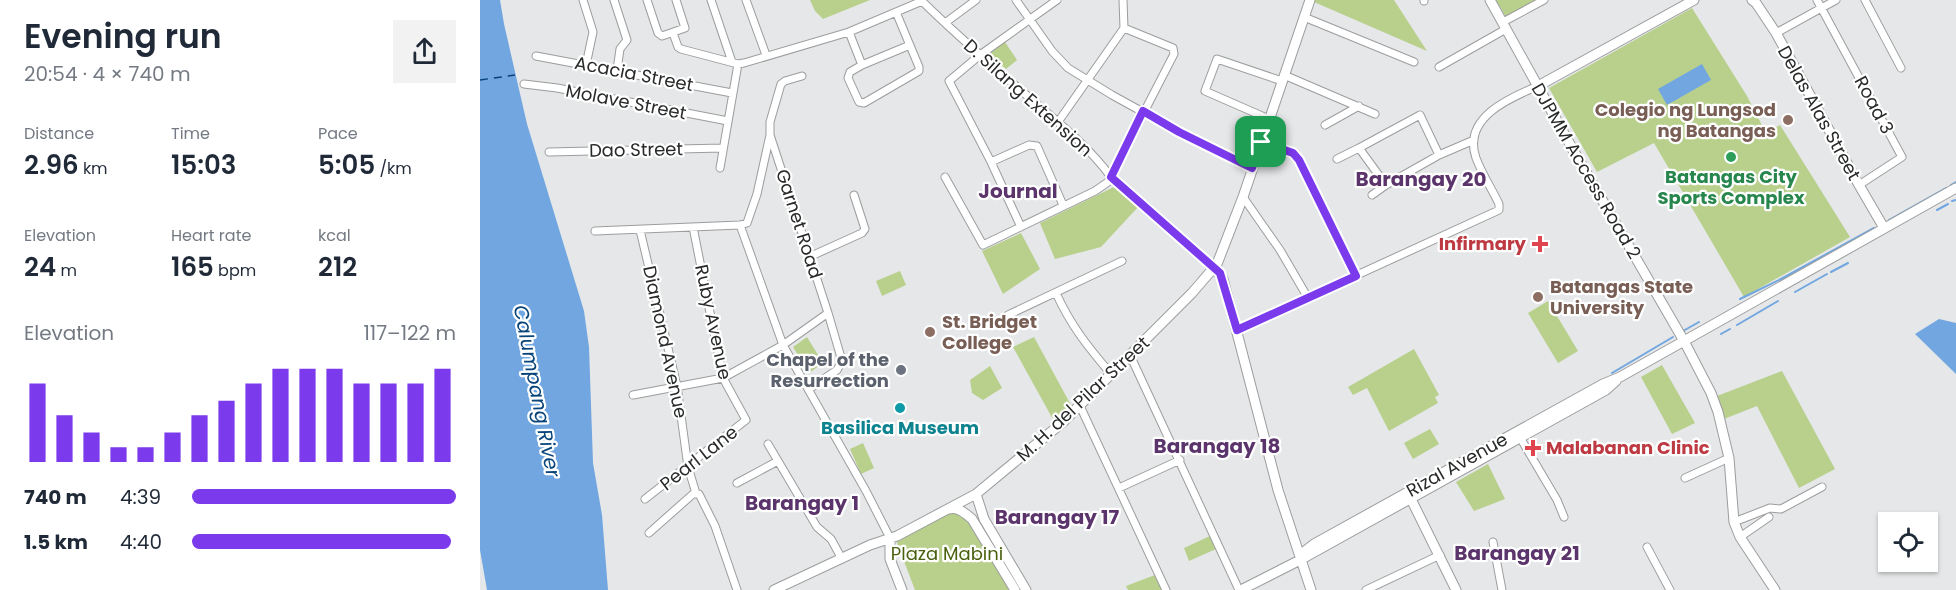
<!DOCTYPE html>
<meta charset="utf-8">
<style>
body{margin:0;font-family:Poppins,sans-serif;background:#f2f2f3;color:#1f2937;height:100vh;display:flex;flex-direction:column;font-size:22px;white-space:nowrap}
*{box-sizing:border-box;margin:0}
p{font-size:20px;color:#747a83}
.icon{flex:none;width:33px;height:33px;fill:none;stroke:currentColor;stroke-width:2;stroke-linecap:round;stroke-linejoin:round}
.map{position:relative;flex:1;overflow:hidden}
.side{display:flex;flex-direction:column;background:#fff;width:480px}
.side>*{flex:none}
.buttons{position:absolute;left:1398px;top:512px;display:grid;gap:12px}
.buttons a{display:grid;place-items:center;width:60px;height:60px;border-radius:0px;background:#fff;box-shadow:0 2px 4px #0004;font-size:30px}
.pin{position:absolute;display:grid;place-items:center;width:51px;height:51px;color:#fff;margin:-26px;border-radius:12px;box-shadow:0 3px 9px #0006}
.round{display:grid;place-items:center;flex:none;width:63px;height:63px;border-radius:0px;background:#f2f2f3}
.summary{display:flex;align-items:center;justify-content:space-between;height:102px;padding:0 24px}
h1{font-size:33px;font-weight:600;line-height:45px}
.metrics{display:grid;grid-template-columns:repeat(3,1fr);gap:9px;height:102px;padding:6px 24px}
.metrics div{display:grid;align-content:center}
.metrics b{font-size:26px;font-weight:600}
.metrics small{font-size:16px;font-weight:400}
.metrics p{font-size:16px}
.chart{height:168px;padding:12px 24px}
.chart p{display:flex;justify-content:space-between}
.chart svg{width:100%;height:108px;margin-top:6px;stroke:#7c3aed;stroke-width:6}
ul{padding:0 24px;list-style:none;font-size:20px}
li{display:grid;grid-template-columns:96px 72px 1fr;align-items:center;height:45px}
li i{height:15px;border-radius:8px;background:#7c3aed}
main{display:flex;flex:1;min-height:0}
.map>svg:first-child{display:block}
.green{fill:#b8d08c}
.water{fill:#71a6e0}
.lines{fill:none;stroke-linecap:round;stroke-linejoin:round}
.stream{stroke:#71a6e0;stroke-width:2}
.ferry{stroke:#084479;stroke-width:1.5;stroke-dasharray:8 6;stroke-linecap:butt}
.street-casing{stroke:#9b9d9e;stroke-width:9}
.secondary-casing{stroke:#9b9d9e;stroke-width:11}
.street{stroke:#fff;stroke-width:7}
.secondary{stroke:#fff;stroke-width:9}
.route-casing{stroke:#fff;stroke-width:12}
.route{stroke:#7c3aed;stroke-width:8}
.education-dot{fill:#8d6e63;stroke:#fff;stroke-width:2}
.leisure-dot{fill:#2e9e5b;stroke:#fff;stroke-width:2}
.health-dot{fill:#e0444e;stroke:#fff;stroke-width:2}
.worship-dot{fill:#6b7280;stroke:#fff;stroke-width:2}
.culture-dot{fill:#0f9aa8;stroke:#fff;stroke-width:2}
.labels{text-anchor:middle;stroke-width:4.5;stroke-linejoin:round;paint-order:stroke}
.street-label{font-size:18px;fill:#282929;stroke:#fff}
.education-label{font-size:18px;font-weight:bold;fill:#785e54;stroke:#fff;text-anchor:start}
.leisure-label{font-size:18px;font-weight:bold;fill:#27864d;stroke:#fff}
.health-label{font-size:18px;font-weight:bold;fill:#be3a42;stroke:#fff;text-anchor:end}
.worship-label{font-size:18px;font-weight:bold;fill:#5b616d;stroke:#fff;text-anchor:end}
.culture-label{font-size:18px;font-weight:bold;fill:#0d838f;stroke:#fff}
.park-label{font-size:18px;fill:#49600e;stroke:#fff}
.neighbourhood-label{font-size:20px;font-weight:bold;fill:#5a346b;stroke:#fff}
.water-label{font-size:20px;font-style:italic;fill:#084479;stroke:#fff}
</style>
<main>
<section class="side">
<div class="summary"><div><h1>Evening run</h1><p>20:54 · 4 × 740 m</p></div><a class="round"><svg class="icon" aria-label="share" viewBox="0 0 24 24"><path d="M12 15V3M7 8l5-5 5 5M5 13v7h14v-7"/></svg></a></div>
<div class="metrics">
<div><p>Distance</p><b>2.96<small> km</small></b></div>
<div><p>Time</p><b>15:03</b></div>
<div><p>Pace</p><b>5:05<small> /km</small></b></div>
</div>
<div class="metrics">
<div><p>Elevation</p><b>24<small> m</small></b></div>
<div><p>Heart rate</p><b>165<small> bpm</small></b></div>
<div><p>kcal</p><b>212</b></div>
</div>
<div class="chart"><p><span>Elevation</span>117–122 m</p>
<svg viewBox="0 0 160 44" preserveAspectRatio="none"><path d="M5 44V12M15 44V25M25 44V32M35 44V38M45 44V38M55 44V32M65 44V25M75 44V19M85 44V12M95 44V6M105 44V6M115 44V6M125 44V12M135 44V12M145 44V12M155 44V6"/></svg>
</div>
<ul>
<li><b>740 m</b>4:39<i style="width:100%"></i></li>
<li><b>1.5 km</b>4:40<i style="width:98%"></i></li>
</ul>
</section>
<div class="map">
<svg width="1476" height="590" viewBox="0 0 1476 590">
<rect width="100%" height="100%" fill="#e5e7e8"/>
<path class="green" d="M330 0H390L343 19 335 11Z
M835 0H914L947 51 834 2Z
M1016 0H1060L1026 17Z
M1212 8 1267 96 1286 133 1300 125 1370 237 1264 297 1174 143 1117 172 1069 88Z
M525 42 537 60 526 69 508 53Z
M638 185 659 206 621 247 575 259 560 223Z
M541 233 560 269 523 294 502 251Z
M420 271 426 285 402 296 396 281Z
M1068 301 1098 351 1078 363 1048 313Z
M327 337 343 363 329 373 313 347Z
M554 337 592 407 575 423 533 347Z
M934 349 959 395 955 397 958 403 909 431 887 388 873 395 868 387Z
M1182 365 1215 423 1192 434 1161 377Z
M510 366 522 388 503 400 492 393 490 380Z
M1302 371 1355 469 1319 488 1277 406 1244 419 1237 396Z
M950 429 959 444 933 459 924 443Z
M383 443 394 468 381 474 370 449Z
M1008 464 1025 499 994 511 976 482Z
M468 513H478L488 521 530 590H435L416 540Z
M730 536 736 549 709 561 704 548Z
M675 575 682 590H648L646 586Z"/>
<path class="water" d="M0 0H20L24 24 47 124 104 311 109 347 113 463 122 515 128 590H7L0 550Z
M1222 64 1231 80 1187 105 1178 89Z
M1459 319 1476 323V374L1435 334Z"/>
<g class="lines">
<path class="stream" d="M1471 185 1476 182
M1472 201 1476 200
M1457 210 1468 204
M1409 220 1466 188
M1351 272 1368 263
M1315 292 1347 274
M1260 299 1301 279 1394 228
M1257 325 1298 301
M1203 331 1219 322
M1241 334 1250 329
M1132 373 1193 337"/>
<path class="ferry" d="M0 80 35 75"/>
<g class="street-casing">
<path id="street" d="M103 0 113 32 106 65
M134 0 147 40 140 49 137 70
M167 0 178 33 182 36 205 28 196 0
M231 0 252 62
M266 0 286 55
M441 0C476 35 514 67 551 99 579 123 609 147 631 177L734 267
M536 0 572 51 588 68 632 95 699 132 772 168
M944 0V1
M1337 0 1422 157 1379 185
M1385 0 1421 68
M416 12 439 67V71L384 103 379 102 368 78 370 72 382 65 430 45
M824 17 934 62
M1023 22 1064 0
M465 23 496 0
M369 32 382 65
M193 33 198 47 201 49 258 64 264 63 369 32 442 1
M1296 33 1356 0
M56 56 252 93
M959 67 1026 29
M804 75 895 114
M44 84 77 88 248 121
M789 119 725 91 737 59 802 81
M578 122 644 28 643 0
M845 125 879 106
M290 135 348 313 362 361 357 370 329 389
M781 142 813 153 818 158 876 276
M69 152 243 148
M959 155 940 115 879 148 906 185 959 155 994 140
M857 159 879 148
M511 162 549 145 557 146 583 205
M240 168 258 64
M465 177 503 245 615 191 628 182 694 54 693 48 644 28
M892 195 906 185
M763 197 800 250 828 298
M260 225 303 345 386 491 410 538
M541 227 511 162 469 81 500 55 577 0
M160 230 197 386 208 467 215 490
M115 231 260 225 267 223 277 194 290 135V122L301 84 305 81 322 76
M329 257 382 233 385 229 374 195
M576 293C591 326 608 347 631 374
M528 315 642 261
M757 330 1019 210V204C1012 189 1002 174 996 158 982 118 1029 98 1058 86
M650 355 759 590
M153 395 243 378 303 345 348 313
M600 406 686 590
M1038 434 1077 500 1084 517
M288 444 337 527 351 539 362 559
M1205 478 1249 458
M257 483 298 461
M639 488 700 460
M165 499 266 420 243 378 213 227
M1254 522 1290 508 1301 509 1342 487
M169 533 213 494H219L235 526 257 590
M1260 537 1289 517
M1013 542 1022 590
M1167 547 1190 590
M886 590 960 555"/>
</g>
<g class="secondary-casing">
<path id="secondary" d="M1010 0 1092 148 1204 341 1231 393 1238 412 1249 458 1254 522 1260 537 1295 590
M1272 0 1276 3 1296 33 1379 185 1404 228
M1058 86 1214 0
M734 267 743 279 798 490 831 590
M496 494 504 519 546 590
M929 495 976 590
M470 509C478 507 485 513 492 519L535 590
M410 538V559L422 590
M820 560 825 551 834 544 1123 384 1140 377 1476 188
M294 590 390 545 417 536 496 494 583 422 712 293 737 264 763 197 830 0
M761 590 820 560 1126 390 1136 381"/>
</g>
<use href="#street" class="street"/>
<use href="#secondary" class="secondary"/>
</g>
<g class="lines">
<g class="route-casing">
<path id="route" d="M663 111 699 132 772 168 781 142 813 153 819 160 876 276 757 330 740 273 631 177Z"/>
</g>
<use href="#route" class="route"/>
</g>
<g class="education-dot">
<circle cx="1308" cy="120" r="6"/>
<circle cx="1058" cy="297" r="6"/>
<circle cx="450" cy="332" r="6"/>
</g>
<circle class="leisure-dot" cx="1251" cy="157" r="6"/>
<g class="health-dot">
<path d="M1057 235h6v6h6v6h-6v6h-6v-6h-6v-6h6z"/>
<path d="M1050 439h6v6h6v6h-6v6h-6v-6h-6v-6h6z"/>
</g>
<circle class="worship-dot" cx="421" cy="370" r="6"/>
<circle class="culture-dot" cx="420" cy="408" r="6"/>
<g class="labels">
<g class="street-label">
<text transform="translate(154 74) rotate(11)" y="6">Acacia Street</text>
<text transform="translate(548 98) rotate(42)" y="6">D. Silang Extension</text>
<text transform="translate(146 102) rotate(11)" y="6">Molave Street</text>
<text transform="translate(1394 105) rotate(62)" y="6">Road 3</text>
<text transform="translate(1339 113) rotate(61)" y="6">Delas Alas Street</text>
<text transform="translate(156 150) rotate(-1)" y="6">Dao Street</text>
<text transform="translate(1106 171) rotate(60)" y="6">DJPMM Access Road 2</text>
<text transform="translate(319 224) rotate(72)" y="6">Garnet Road</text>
<text transform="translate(233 322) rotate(78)" y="6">Ruby Avenue</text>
<text transform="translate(185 342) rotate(78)" y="6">Diamond Avenue</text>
<text transform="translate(603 399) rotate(-43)" y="6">M. H. del Pilar Street</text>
<text transform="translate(219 458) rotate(-38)" y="6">Pearl Lane</text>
<text transform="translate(977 465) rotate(-29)" y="6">Rizal Avenue</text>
</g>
<g class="education-label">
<text x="1296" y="116" text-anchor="end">Colegio ng Lungsod<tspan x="1296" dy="21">ng Batangas</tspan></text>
<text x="1070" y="293">Batangas State<tspan x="1070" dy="21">University</tspan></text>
<text x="462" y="328">St. Bridget<tspan x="462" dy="21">College</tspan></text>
</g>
<g class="leisure-label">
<text x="1251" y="183">Batangas City<tspan x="1251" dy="21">Sports Complex</tspan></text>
</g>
<g class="health-label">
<text x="1046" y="250">Infirmary</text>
<text x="1066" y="454" text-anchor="start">Malabanan Clinic</text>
</g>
<g class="worship-label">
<text x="409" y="366">Chapel of the<tspan x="409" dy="21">Resurrection</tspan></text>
</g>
<g class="culture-label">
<text x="420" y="434">Basilica Museum</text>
</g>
<g class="park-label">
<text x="467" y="560">Plaza Mabini</text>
</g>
<g class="neighbourhood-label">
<text x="941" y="186">Barangay 20</text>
<text x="538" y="198">Journal</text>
<text x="737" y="453">Barangay 18</text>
<text x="322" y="510">Barangay 1</text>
<text x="577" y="524">Barangay 17</text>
<text x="1037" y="560">Barangay 21</text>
</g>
<g class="water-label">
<text transform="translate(57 391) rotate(79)" y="7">Calumpang River</text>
</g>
</g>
</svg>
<div class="buttons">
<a><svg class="icon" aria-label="locate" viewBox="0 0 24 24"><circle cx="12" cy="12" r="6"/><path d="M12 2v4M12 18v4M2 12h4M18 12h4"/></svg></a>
</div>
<div class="pin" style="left:781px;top:142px;background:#1e9e55"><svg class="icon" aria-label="arrive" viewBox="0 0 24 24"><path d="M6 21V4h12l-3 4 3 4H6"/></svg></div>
</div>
</main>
